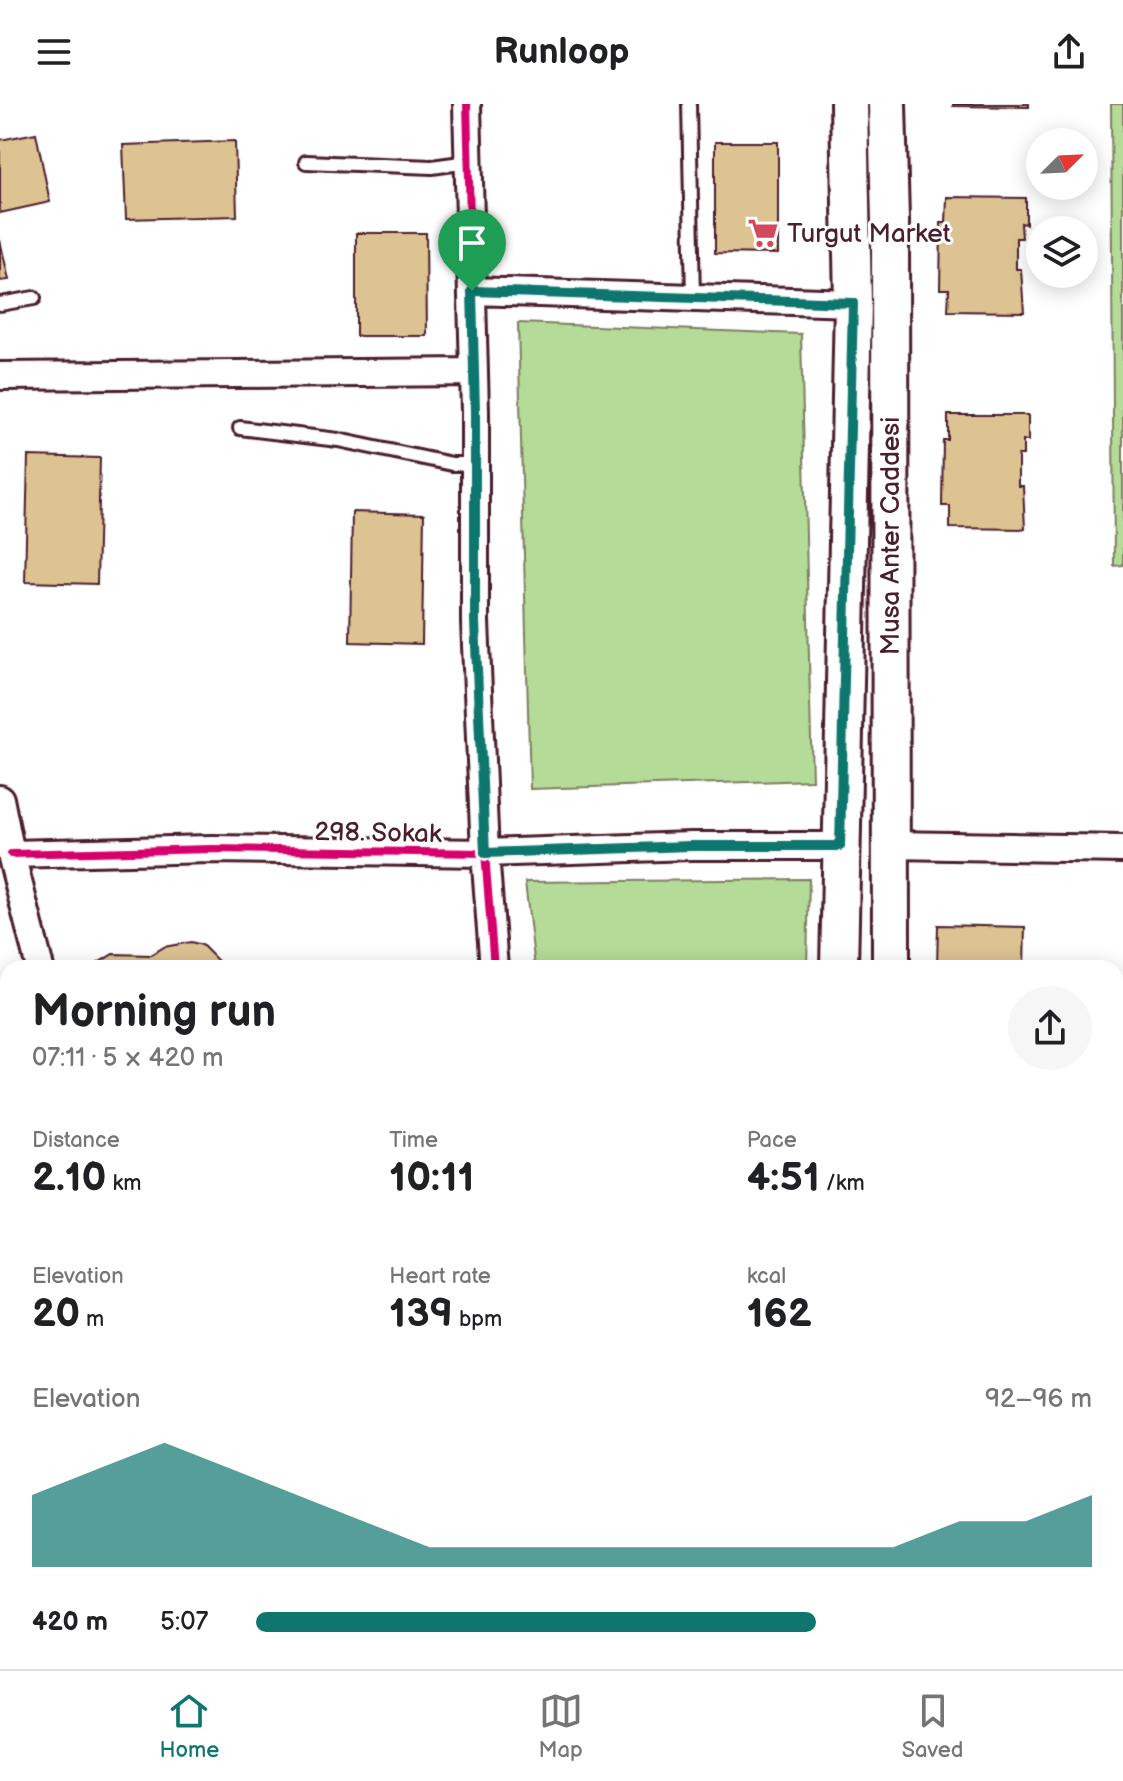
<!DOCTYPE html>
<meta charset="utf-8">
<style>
body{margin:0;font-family:"Balsamiq Sans",sans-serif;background:#f6f6f6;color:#202124;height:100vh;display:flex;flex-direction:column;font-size:30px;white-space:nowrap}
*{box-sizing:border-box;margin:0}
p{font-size:26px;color:#757577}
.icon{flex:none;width:44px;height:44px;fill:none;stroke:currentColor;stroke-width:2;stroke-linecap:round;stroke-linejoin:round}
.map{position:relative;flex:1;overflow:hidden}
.panel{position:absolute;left:0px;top:856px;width:1124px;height:710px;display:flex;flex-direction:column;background:#fff;border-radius:24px 24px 0 0;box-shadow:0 4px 20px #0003}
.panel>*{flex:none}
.needle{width:52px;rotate:66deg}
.buttons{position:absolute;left:1026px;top:24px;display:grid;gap:16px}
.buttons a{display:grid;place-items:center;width:72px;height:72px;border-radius:50%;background:#fff;box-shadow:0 4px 20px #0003;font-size:40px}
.pin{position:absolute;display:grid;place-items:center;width:68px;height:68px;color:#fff;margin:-82px -34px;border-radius:50% 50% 50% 0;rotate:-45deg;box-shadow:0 0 8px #0007}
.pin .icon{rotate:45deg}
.round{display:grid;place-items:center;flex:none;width:84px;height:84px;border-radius:42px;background:#f6f6f6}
.summary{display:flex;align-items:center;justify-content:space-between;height:136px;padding:0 32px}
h1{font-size:44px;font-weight:600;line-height:60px}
.figures{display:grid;grid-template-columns:repeat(3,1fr);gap:12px;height:136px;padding:8px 32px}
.figures div{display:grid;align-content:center}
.figures b{font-size:40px;font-weight:600}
.figures small{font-size:22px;font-weight:400}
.figures p{font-size:22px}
.chart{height:224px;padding:16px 32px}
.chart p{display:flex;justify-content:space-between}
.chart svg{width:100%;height:144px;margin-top:8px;fill:#0f766e;opacity:.7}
ul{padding:0 32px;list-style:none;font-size:26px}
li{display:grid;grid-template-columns:128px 96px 1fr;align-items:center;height:60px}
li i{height:20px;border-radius:10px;background:#0f766e}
header{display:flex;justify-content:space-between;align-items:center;height:104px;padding:0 32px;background:#fff;font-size:36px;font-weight:600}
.menu{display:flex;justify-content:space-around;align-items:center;height:112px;border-top:2px solid #e0e0e0;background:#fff;font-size:22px;color:#757577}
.menu a{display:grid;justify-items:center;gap:4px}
.menu .current{color:#0f766e}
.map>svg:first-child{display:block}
.green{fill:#b4db98;stroke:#7f7d62;stroke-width:2}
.building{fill:#ddc292;stroke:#4a1f2b;stroke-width:2}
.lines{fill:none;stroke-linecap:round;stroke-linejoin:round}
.lane-casing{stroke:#4a1f2b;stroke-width:18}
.street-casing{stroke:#4a1f2b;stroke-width:32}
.secondary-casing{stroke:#4a1f2b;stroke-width:42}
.lane{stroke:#fff;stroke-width:12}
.street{stroke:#fff;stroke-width:26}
.secondary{stroke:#fff;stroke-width:36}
.cycleway-casing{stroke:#fff;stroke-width:13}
.cycleway{stroke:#d6006c;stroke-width:8}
.route-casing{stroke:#fff;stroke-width:16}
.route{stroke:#0f766e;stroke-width:10}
.labels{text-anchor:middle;stroke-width:6;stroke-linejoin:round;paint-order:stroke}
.poi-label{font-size:26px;fill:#4a1f2b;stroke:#fff;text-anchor:start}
.street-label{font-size:26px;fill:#4a1f2b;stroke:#fff}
</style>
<header><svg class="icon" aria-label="menu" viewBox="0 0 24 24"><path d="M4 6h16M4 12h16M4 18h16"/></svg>Runloop<svg class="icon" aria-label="share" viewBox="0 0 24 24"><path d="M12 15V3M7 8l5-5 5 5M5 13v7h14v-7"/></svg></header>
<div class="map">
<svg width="1123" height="1565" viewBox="0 0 1123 1565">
<rect width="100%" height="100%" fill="#fff"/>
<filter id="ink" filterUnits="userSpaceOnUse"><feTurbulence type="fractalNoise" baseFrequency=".0125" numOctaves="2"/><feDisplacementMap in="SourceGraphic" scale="16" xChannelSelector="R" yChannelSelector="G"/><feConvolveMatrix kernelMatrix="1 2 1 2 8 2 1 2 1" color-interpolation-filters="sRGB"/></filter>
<g filter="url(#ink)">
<path class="green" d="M1111 0H1123V461L1114 462Z
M518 219 801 230 812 676 530 685Z
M809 775 807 864H535L525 778Z
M576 1558H918L921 1565H570Z"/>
<path class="building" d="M953 0H1029V3L953 2Z
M36 29 50 98 0 109V36Z
M235 37 237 112 126 115 123 41Z
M715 38H778V150L715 149Z
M947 93 1026 94V120L1021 119 1022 134H1016V165H1021L1024 208 948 207 949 185H940L941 119H946Z
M356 129H426L427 232H356Z
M0 136 9 176 0 177Z
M948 311H1028V337H1023V351H1018V382H1023L1025 425 950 424V402H942L943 336H948Z
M28 352 100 354 97 480 25 478Z
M352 408 424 410 422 540 350 538Z
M938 821 1025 823 1024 864H937Z
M191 838 202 841 218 857 221 864H96L95 861 113 850 151 851 164 843Z
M3 1025 8 1039V1151L0 1154V1026Z
M1123 1493V1565H1083L1080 1558H1116V1496Z
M335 1558H428L410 1565H338Z"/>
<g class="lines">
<g class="lane-casing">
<path id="lane" d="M689 0 693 194
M306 58 432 63 468 58
M0 200 34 194
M240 324 338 336 452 360H475"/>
</g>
<g class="street-casing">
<path id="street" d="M467 0 475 308V518L485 749 494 864
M472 187 853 199
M0 272 474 268
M0 695 11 750 40 864
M890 741 1123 745
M11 750 211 745 485 749 691 742H840
M0 1190 8 1187
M1116 1351 1123 1348
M284 1558 287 1565
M505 1565 523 1558"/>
</g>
<g class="secondary-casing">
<path id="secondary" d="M887 0 890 116 891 864
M839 864 853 199 849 0
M970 1558 973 1565
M1017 1558 1020 1565"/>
</g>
<use href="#lane" class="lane"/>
<use href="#street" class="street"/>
<use href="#secondary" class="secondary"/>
<g class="cycleway-casing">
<path id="cycleway" d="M467 0 475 308V518L485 749 494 864
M11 750 211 745 485 749 691 742H840"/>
</g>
<use href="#cycleway" class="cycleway"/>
</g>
</g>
<g class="lines" filter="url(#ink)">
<g class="route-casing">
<path id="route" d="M472 187 853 199 840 742H691L485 749 475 518V308Z"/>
</g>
<use href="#route" class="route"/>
</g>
<defs>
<g id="supermarket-bare" transform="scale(2.4)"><path d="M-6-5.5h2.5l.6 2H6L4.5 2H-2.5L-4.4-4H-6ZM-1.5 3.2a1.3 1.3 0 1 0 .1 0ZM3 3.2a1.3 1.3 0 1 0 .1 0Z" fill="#d1495b" stroke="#fff" stroke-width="2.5" paint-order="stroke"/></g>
</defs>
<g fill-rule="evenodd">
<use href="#supermarket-bare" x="763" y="129"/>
</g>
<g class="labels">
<g class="poi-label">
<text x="787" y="138">Turgut Market</text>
</g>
<g class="street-label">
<text transform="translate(890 432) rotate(-90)" y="9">Musa Anter Caddesi</text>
<text transform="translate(378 728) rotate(1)" y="9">298. Sokak</text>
</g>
</g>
</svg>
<div class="buttons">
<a><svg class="needle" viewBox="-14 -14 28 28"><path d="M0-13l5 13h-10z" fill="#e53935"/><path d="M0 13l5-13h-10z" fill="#757577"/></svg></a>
<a><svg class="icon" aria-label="layers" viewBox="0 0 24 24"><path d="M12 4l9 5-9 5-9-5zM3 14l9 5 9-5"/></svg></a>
</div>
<div class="pin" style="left:472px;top:187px;background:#1e9e55"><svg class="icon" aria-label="arrive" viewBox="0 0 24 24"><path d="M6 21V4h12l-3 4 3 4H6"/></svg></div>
<section class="panel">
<div class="summary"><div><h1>Morning run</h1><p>07:11 · 5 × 420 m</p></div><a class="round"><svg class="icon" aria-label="share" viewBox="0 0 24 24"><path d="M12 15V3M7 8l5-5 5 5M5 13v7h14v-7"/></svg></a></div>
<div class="figures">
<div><p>Distance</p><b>2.10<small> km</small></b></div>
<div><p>Time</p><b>10:11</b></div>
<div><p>Pace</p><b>4:51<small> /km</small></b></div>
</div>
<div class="figures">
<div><p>Elevation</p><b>20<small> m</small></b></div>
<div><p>Heart rate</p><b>139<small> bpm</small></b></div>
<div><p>kcal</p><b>162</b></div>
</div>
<div class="chart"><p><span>Elevation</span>92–96 m</p>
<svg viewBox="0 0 160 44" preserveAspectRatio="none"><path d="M0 44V22L10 14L20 6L30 14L40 22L50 30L60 38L70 38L80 38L90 38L100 38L110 38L120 38L130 38L140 30L150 30L160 22V44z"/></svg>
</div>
<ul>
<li><b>420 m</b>5:07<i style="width:67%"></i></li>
</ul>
</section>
</div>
<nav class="menu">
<a class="current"><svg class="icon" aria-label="home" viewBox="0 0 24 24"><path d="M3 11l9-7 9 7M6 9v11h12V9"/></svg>Home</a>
<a><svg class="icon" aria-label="map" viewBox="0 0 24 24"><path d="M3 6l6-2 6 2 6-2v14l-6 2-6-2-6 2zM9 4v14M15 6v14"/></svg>Map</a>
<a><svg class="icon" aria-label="saved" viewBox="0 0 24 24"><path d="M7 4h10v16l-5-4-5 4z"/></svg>Saved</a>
</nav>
